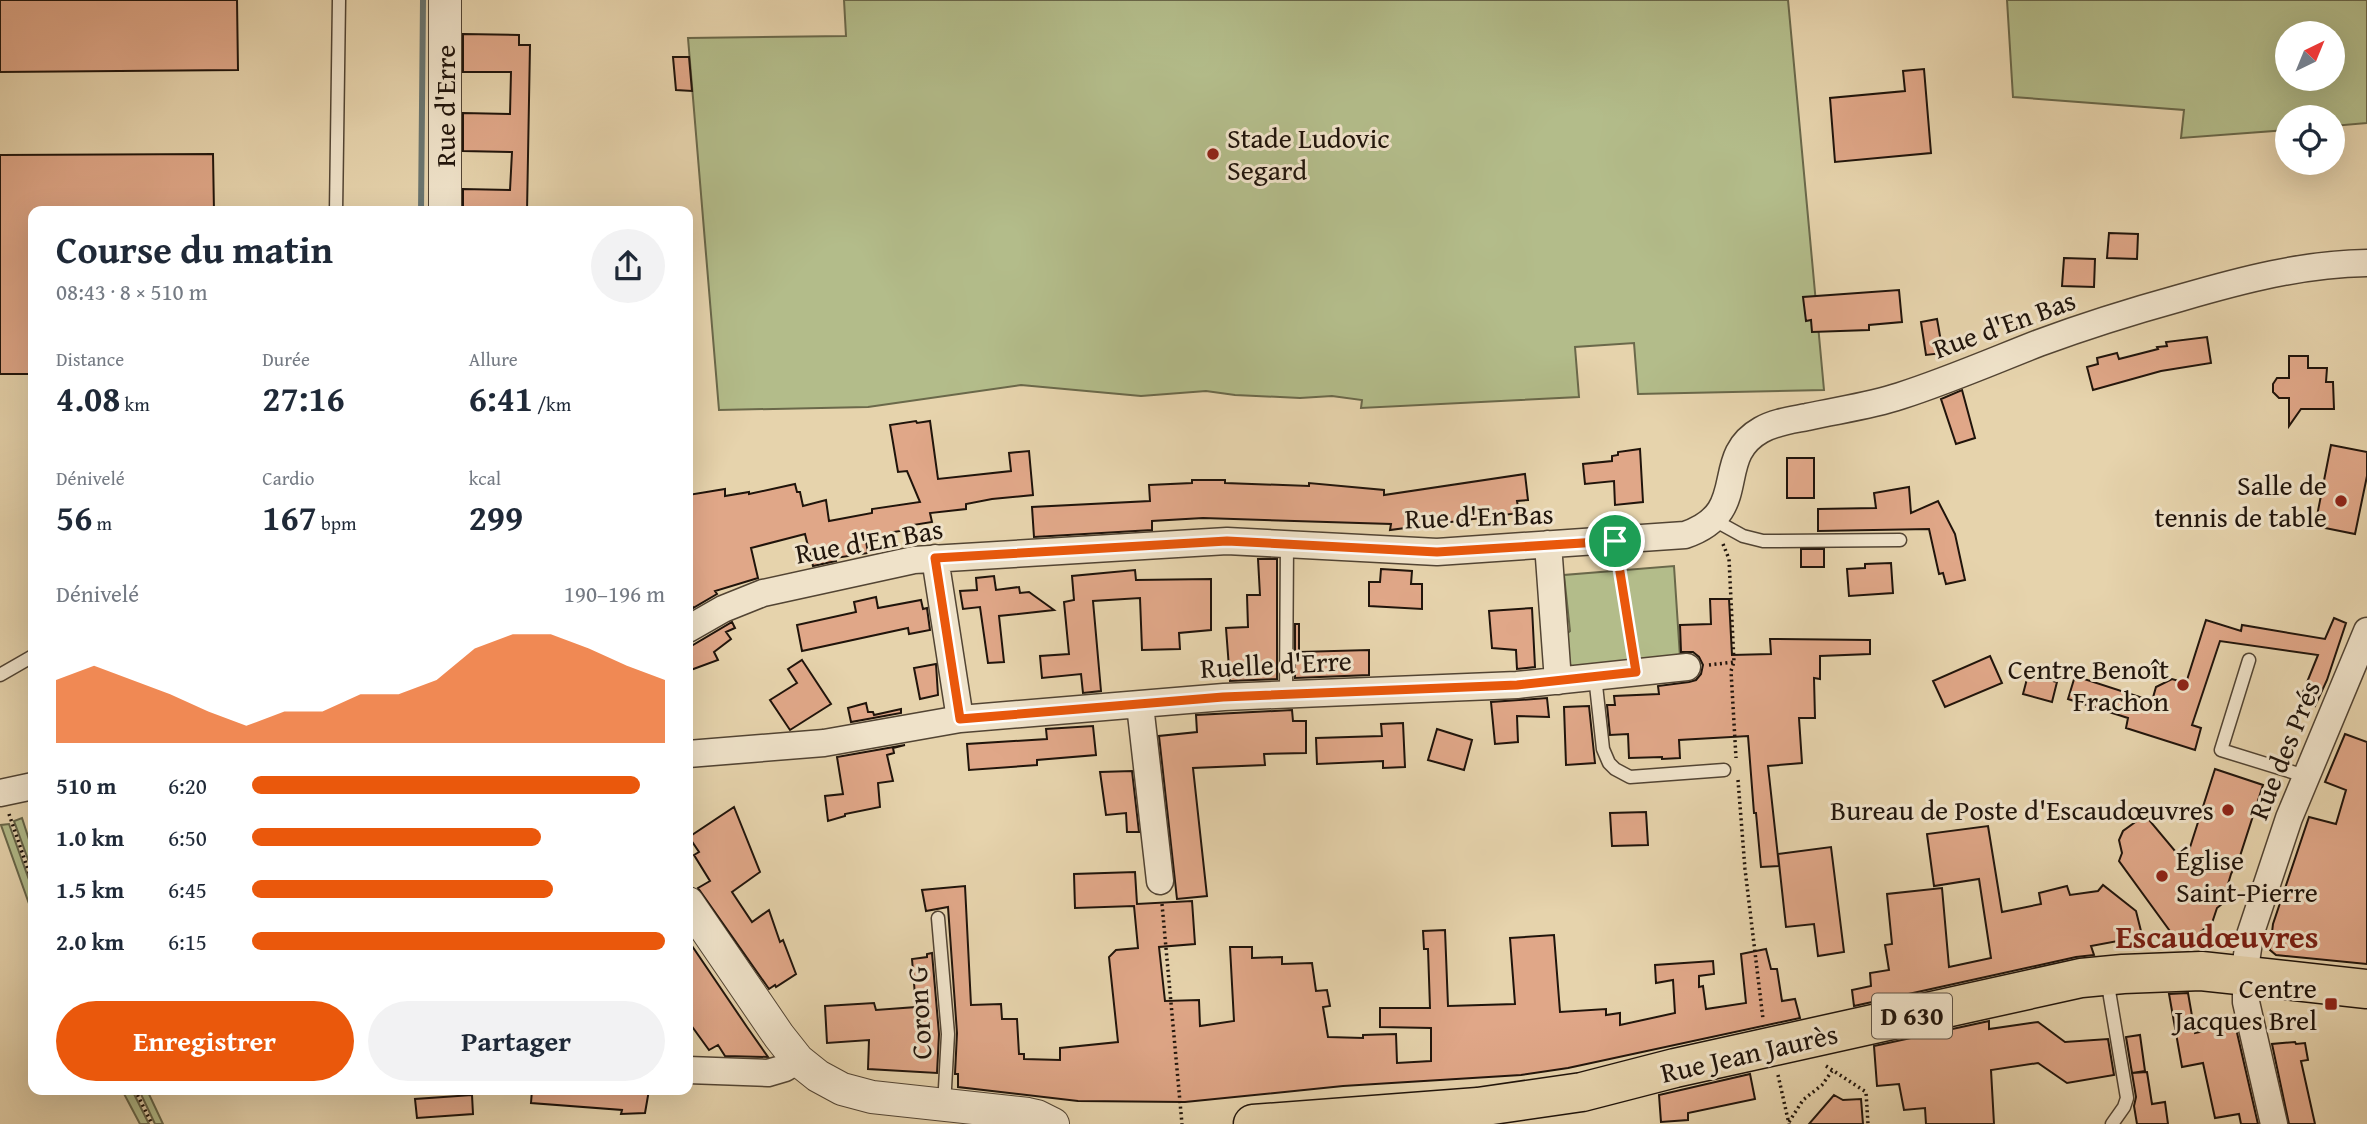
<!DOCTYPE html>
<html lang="fr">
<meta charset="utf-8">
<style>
body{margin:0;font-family:"Gentium Book Plus",serif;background:#f2f2f3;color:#1f2937;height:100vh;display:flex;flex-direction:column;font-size:26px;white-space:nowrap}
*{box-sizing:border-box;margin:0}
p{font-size:23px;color:#747a83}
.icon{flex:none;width:38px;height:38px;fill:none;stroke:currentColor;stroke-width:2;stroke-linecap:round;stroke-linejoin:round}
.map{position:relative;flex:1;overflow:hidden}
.drawer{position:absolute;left:28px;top:206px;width:665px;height:889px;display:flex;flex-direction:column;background:#fff;border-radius:14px;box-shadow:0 7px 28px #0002}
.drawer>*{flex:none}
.needle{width:46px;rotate:43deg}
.fabs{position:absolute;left:2275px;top:21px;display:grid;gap:14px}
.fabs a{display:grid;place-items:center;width:70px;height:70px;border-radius:50%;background:#fff;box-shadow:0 7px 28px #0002;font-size:35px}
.pin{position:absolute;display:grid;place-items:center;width:60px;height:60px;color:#fff;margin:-30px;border:4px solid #fff;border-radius:50%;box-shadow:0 2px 7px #0007}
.round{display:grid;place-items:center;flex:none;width:74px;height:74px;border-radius:37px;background:#f2f2f3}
.summary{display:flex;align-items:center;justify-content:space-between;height:119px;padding:0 28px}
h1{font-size:38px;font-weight:700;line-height:52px}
.stats{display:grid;grid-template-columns:repeat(3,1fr);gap:10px;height:119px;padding:7px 28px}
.stats div{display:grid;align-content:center}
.stats b{font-size:35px;font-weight:700}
.stats small{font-size:19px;font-weight:400}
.stats p{font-size:19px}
.chart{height:196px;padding:14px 28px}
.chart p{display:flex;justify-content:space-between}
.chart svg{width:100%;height:126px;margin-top:7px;fill:#ea580c;opacity:.7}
.cta{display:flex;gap:14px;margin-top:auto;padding:14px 28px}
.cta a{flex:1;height:80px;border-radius:42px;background:#ea580c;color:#fff;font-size:28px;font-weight:700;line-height:80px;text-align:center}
.cta a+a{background:#f2f2f3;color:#1f2937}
ul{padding:0 28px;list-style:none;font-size:23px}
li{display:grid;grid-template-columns:112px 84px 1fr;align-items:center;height:52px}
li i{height:18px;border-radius:9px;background:#ea580c}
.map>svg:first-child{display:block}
.green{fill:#b3bc8a;stroke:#6a684a;stroke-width:2;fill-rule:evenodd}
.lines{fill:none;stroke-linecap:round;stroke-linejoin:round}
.stream{stroke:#697570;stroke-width:6}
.building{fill:#e0a788;stroke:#20140b;stroke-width:2}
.service-casing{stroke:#524433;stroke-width:15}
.minor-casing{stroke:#524433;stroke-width:29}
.tertiary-casing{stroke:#524433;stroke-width:34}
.primary-casing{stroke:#20140b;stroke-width:41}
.path{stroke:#20140b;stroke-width:3.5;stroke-dasharray:2 3.5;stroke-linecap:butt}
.service{stroke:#efe2c9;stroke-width:12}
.minor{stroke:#efe2c9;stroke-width:26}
.tertiary{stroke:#efe2c9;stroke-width:32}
.primary{stroke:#e6d3ac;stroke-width:38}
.route-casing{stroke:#fff;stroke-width:14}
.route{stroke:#ea580c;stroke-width:9}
.poi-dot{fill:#8f2418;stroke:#efe2c9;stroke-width:2.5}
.labels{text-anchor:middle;stroke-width:6;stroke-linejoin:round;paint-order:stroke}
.shield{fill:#efe2c9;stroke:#5e5244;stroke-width:2}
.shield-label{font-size:26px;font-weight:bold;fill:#20140b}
.street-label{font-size:28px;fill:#20140b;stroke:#efe2c9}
.poi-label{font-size:28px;fill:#20140b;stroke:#efe2c9;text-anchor:end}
.quarter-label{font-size:32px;font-weight:bold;fill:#7a1f14;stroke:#efe2c9}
</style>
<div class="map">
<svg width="2367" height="1124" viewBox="0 0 2367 1124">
<rect width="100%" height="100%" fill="#e6d3ac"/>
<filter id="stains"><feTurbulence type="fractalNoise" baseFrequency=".00286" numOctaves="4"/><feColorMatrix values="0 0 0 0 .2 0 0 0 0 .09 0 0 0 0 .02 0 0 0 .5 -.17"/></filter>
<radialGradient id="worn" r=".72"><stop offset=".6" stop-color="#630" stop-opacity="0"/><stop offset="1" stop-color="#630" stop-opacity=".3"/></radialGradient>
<path class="green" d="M844 0H1788L1824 390 1638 394 1634 343 1575 347 1579 397 1361 408 1362 400 1332 396 1300 398 1235 395 1206 391 1141 396 1021 385 868 407 719 410 688 38 846 36Z
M2007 0H2367V123L2333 126V117H2287V130L2181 138 2184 110 2013 97ZM2287 33H2333V79H2287Z
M1674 566 1680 657 1576 670 1565 660 1562 638 1570 631 1564 575Z
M22 818 33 852V873L14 821Z
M9 824 33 891V915L1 825Z
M122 1090H132L149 1124H140Z
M139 1090H147L163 1124H155Z"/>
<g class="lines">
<path class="stream" d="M421 212 423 0"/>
</g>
<path class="building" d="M0 0H237L238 70 0 72Z
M463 34 519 35V45H530L527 212H463V189L510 190 512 152 463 151V113L510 114 511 72H463Z
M673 57H689L692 91 676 90Z
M1924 69 1931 153 1835 162 1830 98 1905 91 1903 71Z
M213 154 214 212H33V374H0V155Z
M2109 233 2138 234 2137 259 2107 258Z
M2064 258 2095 259 2094 287 2062 286Z
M1899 290 1902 322 1869 325V330L1812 332 1811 320 1806 321 1803 297Z
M1937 319 1943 353 1926 355 1921 322Z
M2207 337 2211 363 2161 371 2093 390 2087 367 2098 364 2097 358 2117 353 2119 359 2158 349 2157 347 2167 346 2166 342Z
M2289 356H2308V368H2327L2326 382H2333L2334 409H2301L2289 426V398H2279L2273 392V384L2277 378H2289Z
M1962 390 1975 438 1956 444 1941 399Z
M916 421 917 423 930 421 938 479 1011 471 1009 453 1029 451 1033 495 992 499 966 504V509L930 513 932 522 913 525 914 529 893 532V538L866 541 868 553 835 558 836 561 813 566 805 534 751 548 758 578 715 591 717 594 693 608 688 597V495L725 489V496L749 492V494L795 484 797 492H800L803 506 826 500 829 521 872 513V509L920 502 907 471 898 472 890 425Z
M2331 445 2367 452V476L2355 534 2315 526Z
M1640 449 1643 502 1615 505 1614 481 1585 484 1583 464 1612 461V456L1618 455V452Z
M1787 458H1814V498H1787Z
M1525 474 1528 500 1517 501 1519 513 1390 530 1391 524 1203 518 1152 521V530L1034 537 1032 507 1150 501 1149 485 1192 483V480H1225V483L1309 486V483L1384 490V495Z
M1909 487 1911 513 1938 501 1955 534 1965 580 1946 584 1943 573 1939 574 1929 529 1818 531V509L1876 508 1874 493Z
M1801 549H1824V567H1801Z
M1258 559H1277V679L1230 681 1226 628 1248 627 1247 595H1260Z
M1891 563 1893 593 1849 596 1847 569 1865 568V564Z
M1381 569 1412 571 1411 584H1422V609L1369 606V582H1380Z
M1135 570 1136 580 1211 579V630L1179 633 1180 649 1142 650 1140 598 1093 601 1101 691 1083 693 1081 674 1042 678 1040 656 1069 654 1064 602 1074 600 1072 576Z
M994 576 996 590 1019 587 1020 593 1029 592 1054 610 999 616 1004 662 988 663 980 607 963 609 960 591 977 590 976 578Z
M876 597 878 608 921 600 923 609 927 608 930 630 909 634 908 628 802 651 797 625 856 612 854 602Z
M1710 599H1729L1732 655 1771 654 1770 639 1870 640V654L1820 656V679L1814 678 1815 718H1799L1802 763 1768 766 1779 866 1761 867 1756 813H1754L1748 736 1679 740 1680 758 1662 759V757L1629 758 1628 734 1610 735 1607 705H1615L1614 696 1659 694 1658 686 1689 682 1696 680 1701 674 1703 665 1699 657 1693 652H1681L1680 625 1711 624Z
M1532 608 1535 667 1517 669 1516 650 1492 648 1489 611Z
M2334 618 2346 623 2327 680 2315 706 2301 697 2318 655 2220 641 2192 725 2201 728 2195 750 2126 728 2128 718 2068 699 2075 676 2152 701 2156 687 2172 679 2186 683 2206 620 2241 631 2242 625 2325 639Z
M732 622 735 628 726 632 731 639 714 652 718 660 688 671V648Z
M1295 624H1299V652L1369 650V675L1295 678Z
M1990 656 2002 683 1945 707 1933 681Z
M802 660 831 704 790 730 770 700 797 683 788 669Z
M936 664 938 695 920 699 914 668Z
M2028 675 2057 682 2052 702 2023 694Z
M1547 698 1549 717 1517 716 1518 742 1495 744 1491 702Z
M866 703 868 712H873L874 715 901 709V713L851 722 848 708Z
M1589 706 1595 763 1566 765 1564 707Z
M1292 710 1293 721H1306V753L1264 754 1265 765 1193 768 1207 896 1177 899 1159 736 1197 732 1196 715Z
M1403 723 1405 767 1383 768V761L1317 764 1316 738 1382 736 1381 724Z
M1093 726 1096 755 1037 760V765L969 770 967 744 1047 739 1046 729Z
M1437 729 1472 740 1464 770 1428 760Z
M2345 734 2367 742V964L2276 955 2270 950 2273 924 2309 817 2336 824 2346 790 2325 782Z
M905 745 893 748 894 753 887 755 893 781 878 783 880 807 845 814V816L828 821 825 796 843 794 837 757Z
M2215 769 2263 785 2240 856 2231 874 2222 904 2217 908 2212 923 2195 936 2179 934 2175 938 2119 861 2122 853 2119 840 2123 831 2145 815 2185 863Z
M1132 771 1139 832H1127L1126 813 1106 815 1100 772Z
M734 807 760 872 732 892 752 922 769 910 780 942 783 940 796 974 776 987 775 985 769 989 698 888 710 881 694 855 699 852 689 837Z
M1646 812 1648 845 1612 846 1610 813Z
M1988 826 2002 912 2041 904 2039 893 2067 886 2070 895 2098 891 2103 885 2136 911 2142 935 2134 937V938L2091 946 2094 955 2076 957 1854 1006 1852 990 1871 986 1870 973 1889 970 1885 945 1892 944 1887 894 1942 888 1949 967 1991 958 1979 879 1934 886 1927 834Z
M1831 847 1844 952 1818 956 1814 924 1786 927 1778 854Z
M1135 872 1137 904 1192 901 1195 944 1159 947 1165 1001 1199 1000 1200 1026 1234 1021 1230 947H1252V958L1282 957V964L1312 963 1316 991 1327 990 1330 1006 1323 1007 1328 1037 1363 1038V1035L1396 1034 1397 1063 1431 1061V1028L1380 1027V1008H1430L1428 949H1424L1423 931 1445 930 1448 1006 1515 1004 1510 938 1554 935 1560 1012 1606 1009V1015L1620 1013V1025L1675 1013 1673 980 1656 983 1655 965 1713 961 1714 974 1699 976V987L1703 986 1706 1009 1746 1003 1741 954 1766 949 1771 969H1777L1782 1001 1795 999 1800 1018 1568 1068 1521 1075 1343 1086 1185 1102 1078 1101 958 1087V1074H955L957 1033 948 907 926 911 922 890 965 886 971 1005 1001 1004 1002 1019H1017L1019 1054H1024V1059L1060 1060V1048L1118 1042 1109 957 1116 950 1138 948 1134 906 1075 908 1074 874Z
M688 940 747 1027 768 1057 725 1056 718 1045 709 1050 688 1021Z
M932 953 939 1034 937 1073 868 1069 869 1040 827 1043 825 1006 874 1003 876 1010 916 1007 912 959 927 957V954Z
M2188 993 2195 1033 2235 1024 2258 1124H2241L2239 1114 2215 1118 2203 1063 2182 1067 2169 994Z
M1989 1021V1029L2038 1022 2065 1042 2108 1039 2114 1075 2067 1083 2038 1063 1991 1070 1994 1124H1926L1925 1108 1904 1110 1899 1084 1877 1086 1874 1046Z
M2140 1035 2145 1071 2132 1073 2126 1037Z
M2295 1042 2296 1044 2305 1043 2308 1060 2301 1061 2315 1124H2289L2272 1044Z
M2147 1072 2152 1104 2165 1102 2168 1124H2137L2134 1106 2136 1097 2132 1073Z
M1750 1074 1755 1099 1688 1113V1120L1661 1122 1659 1095Z
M532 1090H649L645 1113 621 1114 622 1110 531 1103Z
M472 1095 473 1114 417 1118 415 1099Z
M1834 1095 1843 1100 1861 1099 1863 1124H1809Z"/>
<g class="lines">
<g class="service-casing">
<path id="service" d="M336 212 339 0
M1714 520 1743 536 1763 541 1900 540
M2249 660 2221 750 2305 776
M0 675 33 656
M1595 676 1603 749 1609 763 1615 769 1630 777 1724 770
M1286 693 1287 543
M938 918 948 1034 944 1106
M2107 979 2127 1098 2124 1107 2112 1124"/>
</g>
<g class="minor-casing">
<path id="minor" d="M1548 544 1558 681
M935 558 960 719 1224 697 1517 685 1687 667
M688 629 723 609 763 593 914 560 1227 541 1437 552 1685 535C1753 512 1711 458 1761 430 1775 422 1792 420 1807 417 1838 410 1870 406 1900 396 1947 381 1993 361 2039 343 2085 326 2133 311 2180 298 2242 280 2302 264 2367 263
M1140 705 1160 881
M688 754 824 743 960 719
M0 793 33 786
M688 1070 768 1073 785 1068 798 1060
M2274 1124 2246 1002V962L2250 935 2289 818 2367 631"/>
</g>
<g class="tertiary-casing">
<path id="tertiary" d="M445 212V0
M688 903 779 1036 798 1060 818 1076 842 1089 872 1097 1028 1114 1037 1116 1053 1124"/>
</g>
<g class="primary-casing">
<path id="primary" d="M1253 1124 1478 1107 1582 1092 1675 1068 2081 978 2123 974 2201 971 2367 989"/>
</g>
<path class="path" d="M1723 544 1729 559 1734 662 1731 671 1736 758
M1618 564 1632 650
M1709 665 1734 662
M1738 780 1745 869 1763 1019
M9 814 33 884
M1162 904 1182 1124
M1826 1066 1866 1092 1868 1124
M1778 1075 1789 1124
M135 1090 152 1124
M1789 1122 1803 1100 1822 1085 1832 1071"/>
<use href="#service" class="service"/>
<use href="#minor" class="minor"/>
<use href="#tertiary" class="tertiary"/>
<use href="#primary" class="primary"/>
</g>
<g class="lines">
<g class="route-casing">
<path id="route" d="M1227 541 1437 552 1615 541 1636 672 1517 685 1223 697 960 719 935 558Z"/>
</g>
<use href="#route" class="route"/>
</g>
<g class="poi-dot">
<circle cx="1213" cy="154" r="7"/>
<circle cx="2341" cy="501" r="7"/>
<circle cx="2183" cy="685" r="7"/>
<circle cx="2228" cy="810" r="7"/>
<circle cx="2162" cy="876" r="7"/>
<rect x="2324" y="997" width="14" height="14" rx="3.5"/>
</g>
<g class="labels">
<rect class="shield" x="1872" y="993.5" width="80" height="45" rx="5"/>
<g class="shield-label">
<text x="1912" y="1025">D 630</text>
</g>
<g class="street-label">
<text transform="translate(445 106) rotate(-90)" y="10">Rue d'Erre</text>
<text transform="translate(2004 324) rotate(-20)" y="10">Rue d'En Bas</text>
<text transform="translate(1479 516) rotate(-2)" y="10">Rue d'En Bas</text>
<text transform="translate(869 541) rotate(-10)" y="10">Rue d'En Bas</text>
<text transform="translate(1276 664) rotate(-3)" y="10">Ruelle d'Erre</text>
<text transform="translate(2284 750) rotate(-68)" y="10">Rue des Prés</text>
<text transform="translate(919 1013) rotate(-93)" y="10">Coron G</text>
<text transform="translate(1749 1053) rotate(-13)" y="10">Rue Jean Jaurès</text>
</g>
<g class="poi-label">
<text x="1227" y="148" text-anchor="start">Stade Ludovic<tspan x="1227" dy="32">Segard</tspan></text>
<text x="2327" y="495">Salle de<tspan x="2327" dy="32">tennis de table</tspan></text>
<text x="2169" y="679">Centre Benoît<tspan x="2169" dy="32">Frachon</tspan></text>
<text x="2214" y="820">Bureau de Poste d'Escaudœuvres</text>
<text x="2176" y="870" text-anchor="start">Église<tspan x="2176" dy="32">Saint-Pierre</tspan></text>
<text x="2317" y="998">Centre<tspan x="2317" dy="32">Jacques Brel</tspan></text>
</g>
<g class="quarter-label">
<text x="2217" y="948">Escaudœuvres</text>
</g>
</g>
<rect width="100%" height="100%" filter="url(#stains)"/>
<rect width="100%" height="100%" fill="url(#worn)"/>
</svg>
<div class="fabs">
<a><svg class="needle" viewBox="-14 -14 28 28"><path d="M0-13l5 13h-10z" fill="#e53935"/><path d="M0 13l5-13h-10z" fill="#747a83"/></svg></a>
<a><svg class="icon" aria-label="locate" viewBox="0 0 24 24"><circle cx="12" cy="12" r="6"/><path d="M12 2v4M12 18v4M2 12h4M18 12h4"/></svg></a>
</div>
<div class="pin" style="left:1615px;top:541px;background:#1e9e55"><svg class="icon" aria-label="arrive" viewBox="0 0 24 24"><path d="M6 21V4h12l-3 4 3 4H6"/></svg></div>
<section class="drawer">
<div class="summary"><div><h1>Course du matin</h1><p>08:43 · 8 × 510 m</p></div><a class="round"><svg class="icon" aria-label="share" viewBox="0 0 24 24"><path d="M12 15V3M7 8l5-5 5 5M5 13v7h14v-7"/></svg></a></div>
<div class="stats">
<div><p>Distance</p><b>4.08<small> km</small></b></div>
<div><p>Durée</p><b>27:16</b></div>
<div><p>Allure</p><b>6:41<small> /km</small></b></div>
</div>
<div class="stats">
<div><p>Dénivelé</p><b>56<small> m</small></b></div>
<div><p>Cardio</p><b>167<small> bpm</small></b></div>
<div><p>kcal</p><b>299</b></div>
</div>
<div class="chart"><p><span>Dénivelé</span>190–196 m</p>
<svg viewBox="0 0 160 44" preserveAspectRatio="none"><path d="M0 44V22L10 17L20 22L30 27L40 33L50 38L60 33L70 33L80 27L90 27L100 22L110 11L120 6L130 6L140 11L150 17L160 22V44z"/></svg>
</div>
<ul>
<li><b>510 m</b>6:20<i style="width:94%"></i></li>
<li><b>1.0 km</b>6:50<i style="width:70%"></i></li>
<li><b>1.5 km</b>6:45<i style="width:73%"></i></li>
<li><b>2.0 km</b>6:15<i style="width:100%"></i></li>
</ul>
<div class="cta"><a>Enregistrer</a><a>Partager</a></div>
</section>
</div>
